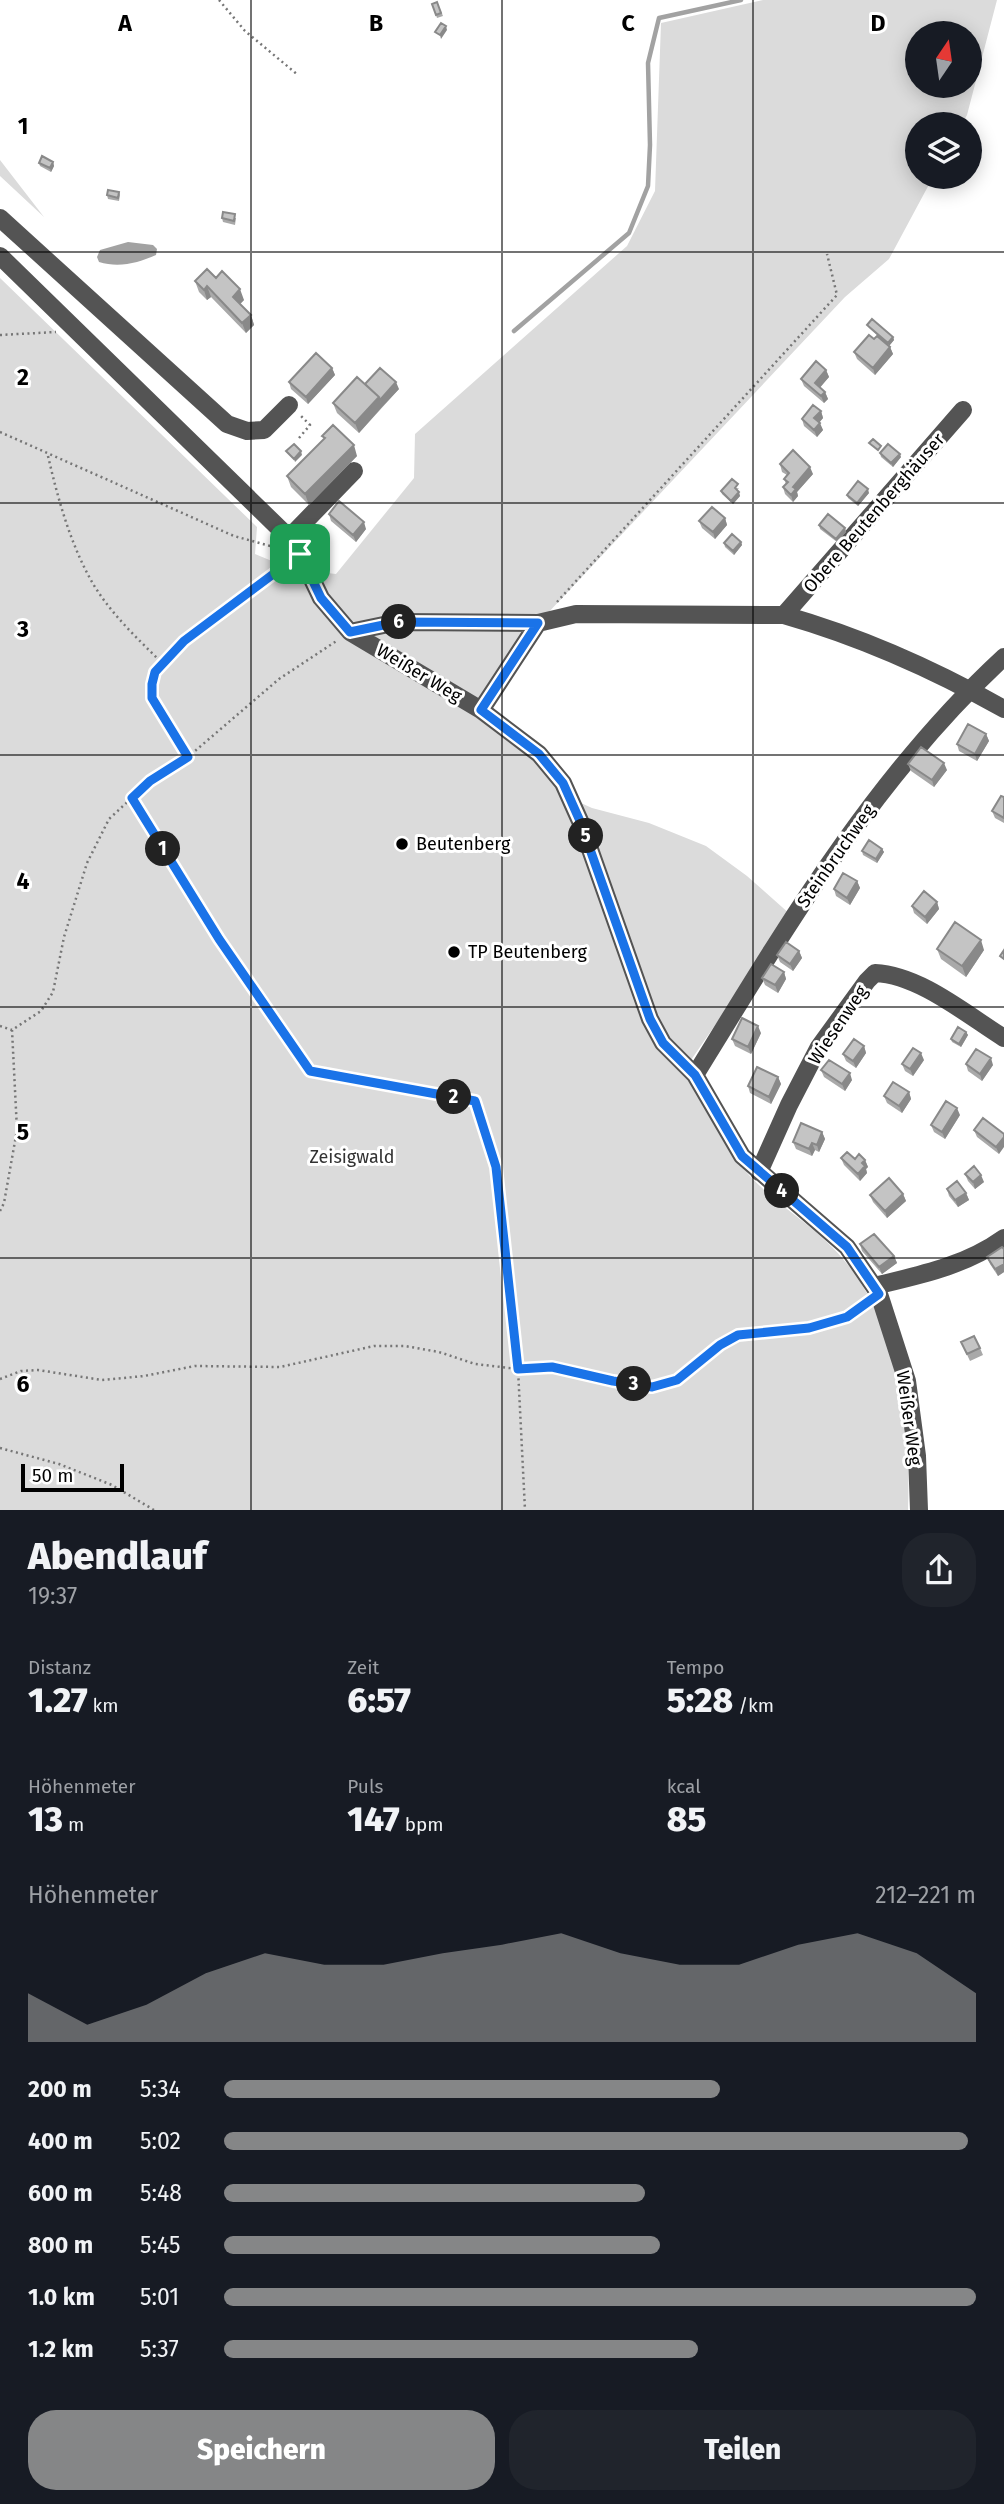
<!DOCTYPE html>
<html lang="de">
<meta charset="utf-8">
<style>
body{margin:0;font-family:"Fira Sans",sans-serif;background:#20242c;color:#f1f3f6;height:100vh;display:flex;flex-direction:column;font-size:26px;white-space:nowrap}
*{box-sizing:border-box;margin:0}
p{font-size:23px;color:#9ea1a6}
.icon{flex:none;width:38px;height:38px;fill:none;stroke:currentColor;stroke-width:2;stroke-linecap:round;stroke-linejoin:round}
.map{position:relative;height:1510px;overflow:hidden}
.details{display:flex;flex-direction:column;background:#171b24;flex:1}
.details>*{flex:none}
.needle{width:46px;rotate:13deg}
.controls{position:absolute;left:905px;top:21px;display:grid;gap:14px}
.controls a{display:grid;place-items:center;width:77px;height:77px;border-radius:50%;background:#171b24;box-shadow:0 4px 18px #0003;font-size:35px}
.scale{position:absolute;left:21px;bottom:18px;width:103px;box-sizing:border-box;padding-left:7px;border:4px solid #000;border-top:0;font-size:19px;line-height:24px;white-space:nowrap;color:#000;-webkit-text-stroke:5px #fff;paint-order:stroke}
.pin{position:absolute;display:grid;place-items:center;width:60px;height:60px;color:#fff;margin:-30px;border-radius:14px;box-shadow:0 4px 10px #0006}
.km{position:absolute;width:35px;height:35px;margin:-18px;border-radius:50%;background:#222;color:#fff;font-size:19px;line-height:35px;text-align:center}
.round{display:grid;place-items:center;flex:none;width:74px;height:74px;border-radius:28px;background:#20242c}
.summary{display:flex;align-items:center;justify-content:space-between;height:119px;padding:0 28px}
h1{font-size:38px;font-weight:800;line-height:52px}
.figures{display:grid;grid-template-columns:repeat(3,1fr);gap:10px;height:119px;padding:7px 28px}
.figures div{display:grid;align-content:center}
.figures b{font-size:35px;font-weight:800}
.figures small{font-size:19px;font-weight:400}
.figures p{font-size:19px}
.chart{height:196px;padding:14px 28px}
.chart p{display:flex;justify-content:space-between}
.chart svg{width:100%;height:126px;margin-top:7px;fill:#858687;opacity:.7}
.primary-button{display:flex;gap:14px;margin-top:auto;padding:14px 28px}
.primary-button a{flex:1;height:80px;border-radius:28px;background:#858687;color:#fff;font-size:28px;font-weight:800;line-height:80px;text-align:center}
.primary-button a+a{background:#20242c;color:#f1f3f6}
ul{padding:0 28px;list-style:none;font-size:23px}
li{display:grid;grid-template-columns:112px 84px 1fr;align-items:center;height:52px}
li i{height:18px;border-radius:9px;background:#858687}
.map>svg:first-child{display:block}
.green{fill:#dbdbdb;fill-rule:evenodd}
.water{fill:#a2a2a2}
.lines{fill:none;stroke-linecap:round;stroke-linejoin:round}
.stream{stroke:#a2a2a2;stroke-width:4.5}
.path{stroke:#767676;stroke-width:2.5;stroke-dasharray:2 3.5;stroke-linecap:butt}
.minor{stroke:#545454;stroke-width:18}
.wall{fill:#a9a9a9}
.shaded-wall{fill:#898989}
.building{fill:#c4c4c4;stroke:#898989;stroke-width:2}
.route-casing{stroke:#fff;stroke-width:14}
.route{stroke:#1a73e8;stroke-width:9}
.grid{fill:none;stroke:#000;stroke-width:2;stroke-opacity:0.55}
.poi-dot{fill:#000;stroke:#fff;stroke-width:2.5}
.labels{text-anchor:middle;stroke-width:6;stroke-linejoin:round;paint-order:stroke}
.street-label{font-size:18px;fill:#000;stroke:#fff}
.poi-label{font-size:18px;fill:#000;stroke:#fff;text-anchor:start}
.park-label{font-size:18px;fill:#323232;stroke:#fff}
.grid-label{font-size:23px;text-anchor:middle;font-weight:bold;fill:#000;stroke:#fff;stroke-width:6;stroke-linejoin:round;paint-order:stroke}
</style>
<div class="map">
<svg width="1004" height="1510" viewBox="0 0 1004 1510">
<rect width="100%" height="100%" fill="#fff"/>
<path class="green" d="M763 0H997L967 115 962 124H917V177H933L889 259 845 297 515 648 473 715 530 753 561 794 592 808 649 823 706 846 747 876 791 915 691 1060C702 1084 713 1108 724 1132 729 1141 732 1153 738 1161 759 1193 805 1219 832 1247 899 1314 911 1419 908 1510H0V278L257 527 255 554 291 569 336 574 414 478 415 434 627 246 655 191 661 23ZM917 33H970V86H917Z
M0 159V160L44 217 0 176Z"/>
<path class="water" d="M128 242 153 245 157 249 156 255C138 263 119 268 99 262L97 257 100 250Z"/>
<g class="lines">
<path class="stream" d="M514 331 629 233 648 186 650 145 648 63 659 18 741 0"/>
<path class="path" d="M219 0 245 31 298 75
M0 335 56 332
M0 432 234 536 274 547
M299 438 310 425 300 415
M48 456C58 499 70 543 92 582 110 613 137 638 162 663
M557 602 837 295 827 254
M188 757 152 698V684L155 672 184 641 289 562
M132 798 219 939 310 1071 475 1101 496 1167 518 1369 525 1510
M0 1026 12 1030
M0 1211 4 1203 17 1130 12 1030 41 1011 53 992 64 937 87 863 109 819 150 781 188 757 279 679 338 640
M0 1379 21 1371 38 1370 102 1380 144 1376 195 1366 280 1367 374 1346H405L439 1352 475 1364 518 1369 552 1367 613 1381 651 1387 677 1380 720 1345 738 1335 809 1328 847 1317 866 1303
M0 1448 59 1464 112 1485 154 1510"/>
<path class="minor" d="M0 218 227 424 247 431 264 430 289 405
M0 256 283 532 300 554 321 598 350 632 481 710 539 754 563 783 580 821 650 1019 663 1043 695 1075 742 1156 847 1247 879 1294 907 1381 917 1456 919 1510
M288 539 354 471
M784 615 963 410
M350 632 398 622 538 623 576 614 784 615C861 637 935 670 1004 709
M481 710 538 623
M695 1075C786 927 875 776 1004 657
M759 1172 789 1105 819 1047 867 981 875 973C920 975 967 1015 1004 1038
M874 1286C920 1275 965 1266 1004 1238"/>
</g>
<path class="wall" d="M437 2 443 16 437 18 432 4Z
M53 162 54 166 51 172 40 166 39 163Z
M119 192 120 195 119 201 108 199 107 195Z
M222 218H236L235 225 223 222Z
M216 278 244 300 240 304 251 315 254 325 246 333 211 297 207 300 199 292 195 281Z
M867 325 893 337 894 340 889 346 869 328Z
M874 339 890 347 893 354 875 375 857 359 854 352Z
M332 368 335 375 308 404 291 389 289 382Z
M826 370 829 377 820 387 825 392 828 399 824 403 804 386 801 379Z
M365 384 399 389 359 433 337 413 333 403Z
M821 411 823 418 819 423 823 430 817 437 804 426 802 419Z
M322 436 357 456 309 505 291 487 287 476 324 439Z
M880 453 901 457 893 467 881 457Z
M780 464 813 474 797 492 798 496 793 502 785 494 783 487 786 484 784 479 787 475 782 472Z
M739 488 737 490 740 496 733 504 722 494 721 491Z
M869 493 858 506 848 498 847 495Z
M329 514 366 529 356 542 331 521Z
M725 518 727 525 715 539 702 528 699 521Z
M819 525 845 528 846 532 837 542 820 529Z
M741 542 742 545 734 555 725 547 724 543Z
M986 734 989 741 977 761 959 751 957 744Z
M908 764 947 770 934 787 911 771Z
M1004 797V823L995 818 992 811Z
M882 849 884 852 877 863 863 855 862 851Z
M857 881 860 888 850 905 836 896 834 889Z
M937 902 939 909 927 924 914 913 912 906Z
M937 949 984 950 966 977 941 959Z
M799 951 802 958 793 971 780 962 777 955Z
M784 972 786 979 778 993 765 985 762 978Z
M966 1032 968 1035 961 1047 952 1042 951 1039Z
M761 1033 751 1054 735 1046 732 1039Z
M864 1046 866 1053 856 1068 846 1061 843 1054Z
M924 1060 913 1076 905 1071 902 1064Z
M966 1064 993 1065 982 1081 968 1071Z
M821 1070 852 1080 845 1091 824 1077Z
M778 1077 781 1084 771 1104 750 1093 748 1086Z
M909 1092 911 1099 902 1113 887 1103 884 1096Z
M960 1115 945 1139 934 1132 931 1125Z
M974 1130 1004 1134 999 1154 977 1137Z
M822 1132 825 1139 819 1152 815 1150 812 1156 796 1149 793 1142Z
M841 1158 865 1160 868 1167 866 1169 867 1173 860 1181 844 1165Z
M965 1174 984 1182 975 1189 968 1181Z
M947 1189 966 1193 969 1200 958 1207 949 1196Z
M903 1194 906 1201 887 1218 873 1202 870 1195Z
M860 1244 894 1256 897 1263 882 1274 862 1251Z
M1004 1249V1272L998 1276 990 1264 987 1257Z
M961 1342 980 1348 983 1355 970 1361Z"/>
<path class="shaded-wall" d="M446 26 447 30 441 39 440 35Z
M53 162 54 166 51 172 50 168Z
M207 286 211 297 207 300 204 290Z
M240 289 244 300 237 307 233 297Z
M251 315 254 325 246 333 242 323Z
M893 337 894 340 889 346 888 343Z
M890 347 893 354 875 375 873 368Z
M332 368 335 375 308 404 306 397Z
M826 370 829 377 818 390 815 383Z
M396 382 399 389 382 407 380 400Z
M825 392 828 399 824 403 821 396Z
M379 397 382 407 359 433 355 423Z
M821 411 823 418 817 425 814 418Z
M820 423 823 430 817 437 814 430Z
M354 445 357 456 309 505 305 494Z
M301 451 302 455 295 462 294 459Z
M900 454 901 457 893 467 891 463Z
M810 467 813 474 797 492 798 496 793 502 791 495 793 487Z
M868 489 869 493 858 506 857 503Z
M739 492 740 496 733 504 731 501Z
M725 518 727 525 715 539 713 532Z
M364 522 366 529 356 542 353 535Z
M845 528 846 532 837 542 836 539Z
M741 542 742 545 734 555 733 551Z
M986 734 989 741 977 761 975 754Z
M944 763 947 770 934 787 932 780Z
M882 849 884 852 877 863 876 859Z
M857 881 860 888 850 905 847 898Z
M937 902 939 909 927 924 925 917Z
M981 940 984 950 966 977 962 966Z
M799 951 802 958 793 971 790 964Z
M784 972 786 979 778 993 775 985Z
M758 1026 761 1033 751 1054 748 1047Z
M966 1032 968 1035 961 1047 959 1044Z
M864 1046 866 1053 856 1068 853 1061Z
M921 1053 924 1060 913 1076 910 1069Z
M991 1058 993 1065 982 1081 980 1074Z
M850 1073 852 1080 845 1091 842 1084Z
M778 1077 781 1084 771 1104 769 1097Z
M909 1092 911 1099 902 1113 899 1106Z
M957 1108 960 1115 945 1139 942 1132Z
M822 1132 825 1139 819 1152 817 1145Z
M1004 1137V1147L999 1154 996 1147Z
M812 1143 815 1150 812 1156 809 1149Z
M865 1160 868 1167 866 1169 867 1173 860 1181 858 1174 862 1163Z
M981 1175 984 1182 975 1189 973 1182Z
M966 1193 969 1200 958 1207 955 1200Z
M903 1194 906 1201 887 1218 885 1211Z
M894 1256 897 1263 882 1274 879 1267Z
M1004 1264V1272L998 1276 995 1269Z"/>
<path class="building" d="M437 2 441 13 436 15 432 4Z
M441 23 446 26 440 35 435 32Z
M42 156 53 162 50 168 39 163Z
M108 190 119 192 118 198 107 195Z
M223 212 235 214 234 221 222 218Z
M207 269 216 278 222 271 240 289 233 297 251 315 242 323 207 286 204 290 195 281Z
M872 319 893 337 888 343 867 325Z
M869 335 874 339 877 336 890 347 873 368 854 352Z
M316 353 332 368 306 397 289 382Z
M816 361 826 370 815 383 825 392 821 396 801 379Z
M380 368 396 382 380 400 379 397 365 384Z
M357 377 379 397 355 423 333 403Z
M813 405 821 411 814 418 820 423 814 430 802 419Z
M333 425 354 445 305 494 287 476 325 438 322 436Z
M873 439 881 446 878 450 869 443Z
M294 444 301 451 294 459 286 451Z
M888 444 900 454 891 463 880 453Z
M793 450 810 467 793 487 796 489 791 495 783 487 788 482 784 479 789 473 780 464Z
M732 479 738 484 735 488 739 492 731 501 721 491Z
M858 481 868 489 857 503 847 495Z
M339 501 364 522 353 535 329 514Z
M712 507 725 518 713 532 699 521Z
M828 514 845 528 836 539 819 525Z
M732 534 741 542 733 551 724 543Z
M968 724 986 734 975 754 957 744Z
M921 747 944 763 932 780 908 764Z
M1001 796 1004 797V818L992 811Z
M869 840 882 849 876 859 862 851Z
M843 873 857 881 847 898 834 889Z
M924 891 937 902 925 917 912 906Z
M955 922 981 940 962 966 937 949Z
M786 942 799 951 790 964 777 955Z
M1004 950V959L1000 956Z
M771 964 784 972 775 985 762 978Z
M742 1018 758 1026 748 1047 732 1039Z
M958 1027 966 1032 959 1044 951 1039Z
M854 1039 864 1046 853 1061 843 1054Z
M913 1048 921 1053 910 1069 902 1064Z
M976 1049 991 1058 980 1074 966 1064Z
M829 1060 850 1073 842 1084 821 1070Z
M757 1067 778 1077 769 1097 748 1086Z
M893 1082 909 1092 899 1106 884 1096Z
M946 1101 957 1108 942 1132 931 1125Z
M983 1118 1004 1134V1137L996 1147 974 1130Z
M801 1123 822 1132 817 1145 812 1143 809 1149 793 1142Z
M847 1152 855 1159 859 1154 865 1160 862 1163 865 1166 858 1174 841 1158Z
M974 1166 981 1175 973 1182 965 1174Z
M889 1178 903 1194 885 1211 870 1195Z
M957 1181 966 1193 955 1200 947 1189Z
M874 1234 894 1256 879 1267 860 1244Z
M1002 1247 1004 1249V1264L995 1269 987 1257Z
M974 1336 980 1348 967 1354 961 1342Z"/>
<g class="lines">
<g class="route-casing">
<path id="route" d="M300 554 321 598 350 632 398 622 538 623 481 710 539 754 563 783 580 821 650 1019 663 1043 695 1075 742 1156 847 1247 879 1294 847 1317 809 1328 738 1335 720 1345 677 1380 652 1387 613 1381 552 1367 518 1369 496 1167 475 1101 310 1071 219 939 132 798 150 781 188 757 152 698V684L155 672 184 641Z"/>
</g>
<use href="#route" class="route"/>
</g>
<path class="grid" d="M251 0V1510M502 0V1510M753 0V1510M0 252H1004M0 503H1004M0 755H1004M0 1007H1004M0 1258H1004"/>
<g class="poi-dot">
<circle cx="402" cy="844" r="7"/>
<circle cx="454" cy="952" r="7"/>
</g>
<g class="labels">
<g class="street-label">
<text transform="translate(874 513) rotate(-49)" y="6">Obere Beutenberghäuser</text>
<text transform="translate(419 673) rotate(31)" y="6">Weißer Weg</text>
<text transform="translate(836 856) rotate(-55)" y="6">Steinbruchweg</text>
<text transform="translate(838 1025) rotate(-56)" y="6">Wiesenweg</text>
<text transform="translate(909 1418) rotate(82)" y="6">Weißer Weg</text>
</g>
<g class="poi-label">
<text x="416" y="850">Beutenberg</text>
<text x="468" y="958">TP Beutenberg</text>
</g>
<g class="park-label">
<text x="352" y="1163">Zeisigwald</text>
</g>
</g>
<g class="grid-label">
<text x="125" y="31">A</text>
<text x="376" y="31">B</text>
<text x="628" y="31">C</text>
<text x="878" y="31">D</text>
<text x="23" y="134">1</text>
<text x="23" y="385">2</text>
<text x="23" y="637">3</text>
<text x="23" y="889">4</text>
<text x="23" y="1140">5</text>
<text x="23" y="1392">6</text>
</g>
</svg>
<div class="controls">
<a><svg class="needle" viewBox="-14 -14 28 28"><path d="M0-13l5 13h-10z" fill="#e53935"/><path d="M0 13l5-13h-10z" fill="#9ea1a6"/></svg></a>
<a><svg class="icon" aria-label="layers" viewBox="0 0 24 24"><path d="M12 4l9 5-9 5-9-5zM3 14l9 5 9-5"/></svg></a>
</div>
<div class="scale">50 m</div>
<div class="pin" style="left:300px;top:554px;background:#1e9e55"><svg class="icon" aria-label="arrive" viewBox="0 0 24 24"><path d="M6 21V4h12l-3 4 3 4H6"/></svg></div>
<b class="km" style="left:163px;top:849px">1</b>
<b class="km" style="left:454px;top:1097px">2</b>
<b class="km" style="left:634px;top:1384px">3</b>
<b class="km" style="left:782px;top:1191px">4</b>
<b class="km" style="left:586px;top:836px">5</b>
<b class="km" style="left:399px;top:622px">6</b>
</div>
<section class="details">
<div class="summary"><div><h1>Abendlauf</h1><p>19:37</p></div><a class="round"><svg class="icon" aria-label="share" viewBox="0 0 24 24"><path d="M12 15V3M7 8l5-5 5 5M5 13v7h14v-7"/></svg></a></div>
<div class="figures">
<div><p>Distanz</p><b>1.27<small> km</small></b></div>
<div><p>Zeit</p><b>6:57</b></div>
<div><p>Tempo</p><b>5:28<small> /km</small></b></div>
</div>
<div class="figures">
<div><p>Höhenmeter</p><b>13<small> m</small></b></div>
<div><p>Puls</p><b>147<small> bpm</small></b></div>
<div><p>kcal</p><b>85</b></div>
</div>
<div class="chart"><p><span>Höhenmeter</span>212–221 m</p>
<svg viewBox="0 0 160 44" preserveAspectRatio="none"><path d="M0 44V27L10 38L20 31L30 20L40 13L50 17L60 17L70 13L80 10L90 6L100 13L110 17L120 17L130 10L140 6L150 13L160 27V44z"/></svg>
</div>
<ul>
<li><b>200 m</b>5:34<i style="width:66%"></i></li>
<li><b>400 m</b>5:02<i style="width:99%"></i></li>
<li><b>600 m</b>5:48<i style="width:56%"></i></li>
<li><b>800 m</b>5:45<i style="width:58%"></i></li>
<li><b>1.0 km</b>5:01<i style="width:100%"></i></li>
<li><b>1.2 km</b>5:37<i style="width:63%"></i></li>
</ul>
<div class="primary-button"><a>Speichern</a><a>Teilen</a></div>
</section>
